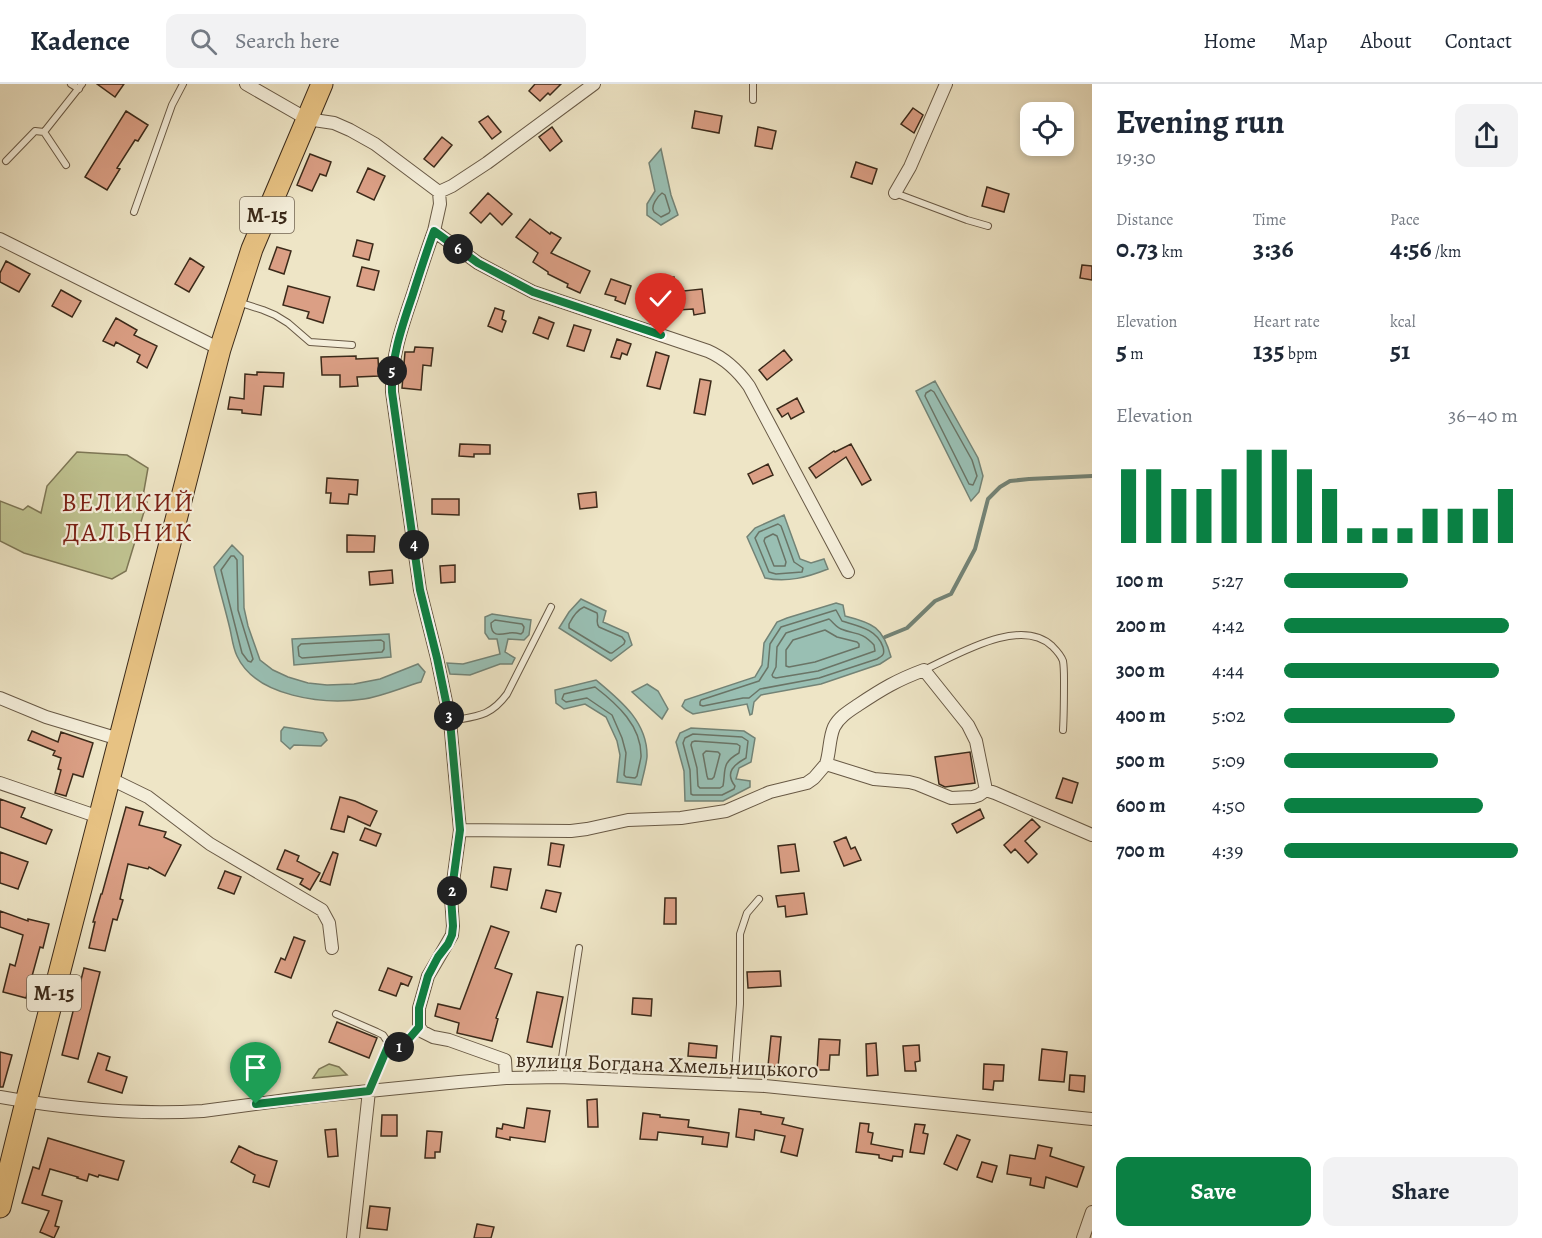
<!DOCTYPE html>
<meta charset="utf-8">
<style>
body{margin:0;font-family:Alegreya,serif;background:#f2f2f3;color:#1f2937;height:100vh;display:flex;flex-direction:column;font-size:22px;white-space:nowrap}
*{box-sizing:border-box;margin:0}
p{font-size:20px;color:#747a83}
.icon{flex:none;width:33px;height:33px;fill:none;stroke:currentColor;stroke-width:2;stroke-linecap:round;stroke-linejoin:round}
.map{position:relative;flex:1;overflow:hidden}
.side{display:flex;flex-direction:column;background:#fff;width:450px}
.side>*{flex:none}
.fabs{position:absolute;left:1020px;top:18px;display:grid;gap:12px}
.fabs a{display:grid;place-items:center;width:54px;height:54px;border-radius:12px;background:#fff;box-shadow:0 3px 9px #0003;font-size:30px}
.pin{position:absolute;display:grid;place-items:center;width:51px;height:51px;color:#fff;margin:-62px -26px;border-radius:50% 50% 50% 0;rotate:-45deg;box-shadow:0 0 6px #0007}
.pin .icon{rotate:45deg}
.km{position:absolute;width:30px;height:30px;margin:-15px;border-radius:50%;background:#222;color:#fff;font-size:16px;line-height:30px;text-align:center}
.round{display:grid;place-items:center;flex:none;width:63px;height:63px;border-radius:12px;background:#f2f2f3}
.overview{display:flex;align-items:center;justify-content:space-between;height:102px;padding:0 24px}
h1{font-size:33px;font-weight:700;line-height:45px}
.metrics{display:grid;grid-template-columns:repeat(3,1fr);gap:9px;height:102px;padding:6px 24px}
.metrics div{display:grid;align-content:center}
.metrics b{font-size:26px;font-weight:700}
.metrics small{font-size:16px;font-weight:400}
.metrics p{font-size:16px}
.chart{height:168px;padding:12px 24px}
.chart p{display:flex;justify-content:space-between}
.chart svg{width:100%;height:108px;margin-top:6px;stroke:#0b8043;stroke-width:6}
.action{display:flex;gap:12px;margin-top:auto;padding:12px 24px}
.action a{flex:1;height:69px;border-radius:12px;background:#0b8043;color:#fff;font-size:24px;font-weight:700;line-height:69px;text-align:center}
.action a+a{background:#f2f2f3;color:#1f2937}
ul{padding:0 24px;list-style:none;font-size:20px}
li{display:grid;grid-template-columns:96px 72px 1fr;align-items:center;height:45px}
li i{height:15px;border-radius:8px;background:#0b8043}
header{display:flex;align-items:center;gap:36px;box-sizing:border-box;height:84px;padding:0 30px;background:#fff;border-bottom:2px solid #e0e1e3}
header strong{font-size:28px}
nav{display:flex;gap:33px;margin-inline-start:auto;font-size:21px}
.search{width:420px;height:54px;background:#f2f2f3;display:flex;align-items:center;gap:15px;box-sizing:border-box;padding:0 21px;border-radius:12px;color:#747a83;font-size:22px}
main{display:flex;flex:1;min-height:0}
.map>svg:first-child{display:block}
.green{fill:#bfc290;stroke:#7d7655;stroke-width:1.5}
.water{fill:#99bfb3;stroke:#738376;stroke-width:1.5}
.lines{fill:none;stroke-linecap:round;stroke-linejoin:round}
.shore{stroke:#6a7466;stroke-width:1.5}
.stream{stroke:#738376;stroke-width:4}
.building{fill:#db9f85;stroke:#3b2a1a;stroke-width:1.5}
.lane-casing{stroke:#685945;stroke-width:8}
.street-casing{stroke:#685945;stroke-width:14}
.highway-casing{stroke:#3b2a1a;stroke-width:23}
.lane{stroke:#f4eeda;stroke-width:6}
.street{stroke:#f4eeda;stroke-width:12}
.highway{stroke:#e7c283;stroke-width:21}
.route-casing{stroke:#fff;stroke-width:12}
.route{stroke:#0b8043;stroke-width:8}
.labels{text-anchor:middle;stroke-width:4.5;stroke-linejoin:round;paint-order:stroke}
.shield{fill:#f4eeda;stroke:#726554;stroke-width:1.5}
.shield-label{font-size:21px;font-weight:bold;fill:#3b2a1a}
.street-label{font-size:22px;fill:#3b2a1a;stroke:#f4eeda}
.quarter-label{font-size:26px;letter-spacing:1.5px;fill:#7a1f14;stroke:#f4eeda}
</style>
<header>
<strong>Kadence</strong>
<div class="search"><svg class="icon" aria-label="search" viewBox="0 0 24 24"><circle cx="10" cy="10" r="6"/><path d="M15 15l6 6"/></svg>Search here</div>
<nav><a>Home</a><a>Map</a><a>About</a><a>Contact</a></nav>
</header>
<main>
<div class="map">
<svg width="1092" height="1154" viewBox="0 0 1092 1154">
<rect width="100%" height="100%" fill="#eee5c6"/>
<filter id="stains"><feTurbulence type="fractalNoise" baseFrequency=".00333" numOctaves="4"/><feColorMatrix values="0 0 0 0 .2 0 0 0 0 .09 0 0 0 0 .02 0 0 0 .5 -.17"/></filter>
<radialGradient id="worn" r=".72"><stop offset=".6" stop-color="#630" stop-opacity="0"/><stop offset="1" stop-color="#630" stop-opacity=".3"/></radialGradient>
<path class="green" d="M77 368 127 371 148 384 143 412 147 418 126 487 112 495 24 469 0 457V417L23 426 28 422 41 429 47 402Z
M329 980 339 983 347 991 313 994 319 985Z"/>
<path class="water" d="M661 65 671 111 678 131 661 141 647 131V120L655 107 649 79Z
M935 297 978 374 983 392 979 408 971 417 916 307Z
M784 431 800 475 811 479 824 475 828 485C808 493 787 499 765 494L747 453 755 444Z
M232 461 243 472 244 524 248 542 260 576 273 586 288 593 308 599 327 601 354 600 380 595 418 580 425 588 421 598C403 603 383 612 364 615 324 621 256 613 237 572 233 564 232 554 230 545 225 524 219 504 214 483Z
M581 515 606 527 603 538 628 549 632 561 611 577 559 544 569 528Z
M836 519 843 521 845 532C873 539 883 543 891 573L880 580 821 600 761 611 754 618 752 630 750 631 747 620 693 630 686 626 682 622 685 616 755 593 762 581 764 559 777 538 787 534Z
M492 530 531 536 529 551 524 556 508 555 505 568 515 574 512 580H500L470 591 450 590 447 579 463 580 500 570 497 555H489L485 549V533Z
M389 550 391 573 294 581 292 555Z
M596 596C620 616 648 638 647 673 646 682 643 692 641 701L617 698 620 671 617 657 606 633 585 620 564 625 556 619 555 606Z
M647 600 658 607 668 625 662 635 632 608Z
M284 643 323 649 327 656 321 662 294 661 290 665 281 657V647Z
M691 644 744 647 755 654 751 678 739 684 736 695 750 697V703L723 717H685L684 687 676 658 680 649Z"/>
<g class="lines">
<path class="shore" d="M662 109 665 111 670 127 669 129 661 133C660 132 655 129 654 128 650 122 658 112 662 109Z
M931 306 934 308 972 376 977 392 973 401 969 400 925 312 926 309Z
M778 440 781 442 794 478 803 484 802 488 776 490 769 488 755 454 759 448Z
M773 450 777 452 786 478 785 482H774L764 457 765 454Z
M231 472H234L237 476 238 526 253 575 251 578 248 577 242 569 221 486Z
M584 523 597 529C599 534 595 538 599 543L622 553 625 557 624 560 612 569H610L569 544V540C572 534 577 526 584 523Z
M836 526 842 537C858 542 877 545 883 563 885 570 883 572 877 575L819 594 760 605 749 614H743L703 622 700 621V618L701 616 759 597 768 583 770 560 781 543Z
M829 535C833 538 836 543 841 545 856 551 861 547 874 561L875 567 818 587 776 594 773 593 772 591 776 583 777 563 786 549Z
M495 536 522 540 524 543 523 548 521 550C517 549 513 548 509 549 499 551 491 553 491 539Z
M825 546 837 553 857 558 859 560V563L815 578 789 583 786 582V566L793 556Z
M381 556 384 558V565L382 568 302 574 299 572 298 563 301 560Z
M595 603C617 620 642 642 641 673 640 679 638 686 637 692L635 694 626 693 624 691 626 669 622 654 612 631 587 614 566 618 562 615 564 610Z
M693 650 742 653 748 657 746 674C735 680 724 688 735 702L734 705 722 711H693L691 710 690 686 683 659 685 654Z
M695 657 737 660 740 662 739 669C721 679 726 686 723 702L720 704H700L698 702 697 684 691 661 692 658Z
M706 667 718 668 720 670 714 693 712 695H708L707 692 703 670Z"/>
<path class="stream" d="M885 553 907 544 935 517 951 510 975 465 988 415 1000 403 1010 397 1029 395 1092 392"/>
</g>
<path class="building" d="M97 0H124L115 13Z
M535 0H561L550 11 548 9 540 17 529 7Z
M913 24 923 31 914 49 901 40Z
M126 27 148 41 138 57 135 56 117 84 120 85 107 106 85 93Z
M695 27 722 32 719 49 692 44Z
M488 32 501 48 492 55 479 38Z
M552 43 562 57 550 67 539 53Z
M758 43 776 47 772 65 755 62Z
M442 53 452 61 434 83 424 75Z
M310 70 331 78 326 92 320 90 312 107 297 101Z
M856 78 877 85 872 100 851 93Z
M368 84 385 92 374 116 357 108Z
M987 103 1009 110 1004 128 982 122Z
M488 109 512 130 502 141 490 129 481 139 470 129Z
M530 135 550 150 551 148 561 154 551 169 590 187 580 209 567 203 568 200 548 190V188L533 178 538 169 516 153Z
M357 156 373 160 369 176 353 172Z
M277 163 291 167 284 190 269 185Z
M190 174 204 183 189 208 175 200Z
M6 177 30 190 19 208 0 198V189Z
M1082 181 1092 182V196L1080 194Z
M362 183 379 187 374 206 357 202Z
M674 193V208L702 205 705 229 694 231 693 225 663 227 662 194Z
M611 195 631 202 625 220 615 216 616 213 605 210Z
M288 202 330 213 323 239 307 234 309 228 283 221Z
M61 206 81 217 72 233 52 222Z
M495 224 504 227 502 235 506 237 502 248 488 242Z
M539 233 554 239 548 255 533 249Z
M116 234 137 246 134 251 157 262 147 284 137 278 140 271 116 258 114 262 103 257Z
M574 241 591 246 584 267 567 262Z
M617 255 631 260 627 271 622 269 620 275 611 273Z
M415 263 433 264 431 282 423 281 421 306 402 304 405 268H414Z
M784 266 792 276 767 296 759 286Z
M656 268 669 272 660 305 647 302Z
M356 272V275L378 274 379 292 357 293 358 302 340 303V291H322L321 273Z
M257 288 284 289 283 303 264 302 261 331 242 329V326L228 325 230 313 244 315 245 290 257 291Z
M700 295 711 297 705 331 694 329Z
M797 314 804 328 791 335 788 329 782 333 777 325Z
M460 360 490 361V370H474V373L459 372Z
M851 360 871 396 862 401 846 373 816 394 809 384 834 367 835 368Z
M768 380 773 391 753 400 748 390Z
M327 394 358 396 357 411 349 410 348 420 330 419 331 409H326Z
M596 408 597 423 580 425 578 410Z
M432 415H459V431L432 430Z
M347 451 375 452 374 468H347Z
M455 481V498L441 499 440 482Z
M392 486 393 499 370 501 369 488Z
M32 647 58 658 61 648 93 659 83 693 73 690 66 712 55 709 61 686 58 685 61 674 53 671 55 667 28 656Z
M970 668 975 699 945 703 939 700 935 673Z
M1063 694 1078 699 1072 719 1056 714Z
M340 713 355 717 377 727 370 742 348 732 344 748 331 745Z
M0 715 25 724 21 733 52 746 46 760 0 743Z
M126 723 143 728 139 741 166 748 164 753 181 761 165 792 149 783 148 785 128 780 120 815 123 816 117 836 113 835 105 867 89 864 95 838H93L101 810H102Z
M980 725 984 734 957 749 952 740Z
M1032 735 1040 743 1025 757 1037 770 1028 779 1015 765 1011 769 1004 761Z
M365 744 381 750 376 762 360 756Z
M846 753 851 765 855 763 861 776 844 782 834 758Z
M551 759 564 761 560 783 548 781Z
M795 760 799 787 781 789 778 762Z
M285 766 299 772 297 777 320 789 310 806 300 800 303 795 277 785Z
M0 768 28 778 18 805 0 799Z
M333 768 338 770 330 801 320 797Z
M494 783 511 785 507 806 491 803Z
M225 787 241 793 234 810 218 804Z
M546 806 561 809 556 828 541 824Z
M804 809 807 830 786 833 785 822 778 823 776 812Z
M665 814H676V840H664Z
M0 827 28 837V835L49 840 43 864 40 863 26 914 3 908 10 880 15 882 23 851 0 843Z
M491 842 509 848 495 884 512 890 496 934 498 935 492 957 457 949 459 939 435 932 438 920 460 925Z
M294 853 305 857 291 894 275 888 281 874 285 876Z
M84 884 100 888 78 975 62 971Z
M388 884 412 893 408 902 401 899 396 912 379 906Z
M780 887 781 902 748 904 747 888Z
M537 908 563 913 552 963 527 958Z
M633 914 652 915 651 932 632 930Z
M337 938 377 954 369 974 329 958Z
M771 952 781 953 778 983 768 982Z
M819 955 840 956 839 971H830L829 986H817Z
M689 959 717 962 716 974 688 972Z
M876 959 878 991 867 992 866 960Z
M919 961 920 977 915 978 916 987H905L903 962Z
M1042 965 1067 968 1064 998 1039 996Z
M0 968 12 971 3 1003H0Z
M98 969 110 973 106 986 127 993 122 1009 88 998Z
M984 980 1004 981 1003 997H994L993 1006 983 1005Z
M1070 991 1085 992 1084 1008 1069 1006Z
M597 1015 598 1043H588L587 1016Z
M527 1024 550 1027 545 1058 510 1053V1056L496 1053 497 1044 502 1045 503 1040 524 1044Z
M739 1025 761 1028V1030L784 1034 782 1040 803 1045 797 1072 781 1068 785 1052 755 1046 754 1056 736 1053Z
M643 1029 660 1031V1033L689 1036 688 1043 729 1049 727 1063 702 1060 703 1053 658 1048 657 1056 640 1055Z
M382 1031H397V1052H381Z
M860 1039 869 1040 868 1048 873 1049 871 1060 903 1066 902 1073 893 1072 892 1077 879 1074V1071L856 1068Z
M915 1040 925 1041 923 1049 928 1050 924 1070 910 1068Z
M336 1045 338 1072 328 1073 325 1046Z
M427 1047 442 1048 440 1068H435V1074H425Z
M957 1051 970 1056 957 1086 944 1080Z
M48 1054 124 1077 118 1096 99 1091 98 1093 89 1090 87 1097 77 1094 78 1093 50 1085 42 1111 62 1117 55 1142 59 1143 54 1154 40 1148 49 1127 22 1119 33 1083 39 1085Z
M1038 1061 1052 1064 1050 1072 1084 1083 1077 1103 1046 1093 1044 1104 1030 1101 1031 1094 1007 1090 1010 1071 1035 1075Z
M239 1062 255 1070 277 1077 269 1103 253 1098 255 1091 231 1078Z
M982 1078 997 1082 992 1098 977 1093Z
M370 1122 390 1124 387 1146 367 1144Z
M477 1140 494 1143 491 1154H474Z"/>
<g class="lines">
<g class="lane-casing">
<path id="lane" d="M71 0 79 5
M753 0V16
M44 48 66 81
M6 77 35 47 44 48 82 0
M895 109 967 136 988 142
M134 128 172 21 183 0
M238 218 263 226 275 231 288 239 310 258 352 261
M924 586C957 571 1020 532 1052 562 1057 567 1061 571 1063 577 1064 583 1064 590 1064 596 1064 613 1064 629 1063 646
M450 637C477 632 490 633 507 610L551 523
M336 930 377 948 383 951 389 960
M559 993 579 864
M734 1000 740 920V850L747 829 759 815
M370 1006 389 960 401 965 419 943"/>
</g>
<g class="street-casing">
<path id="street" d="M246 0 307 35 334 39 350 46 375 60 439 108 440 120 434 147 478 179 533 208 708 267C724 274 739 288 749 302L848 488
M439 108 452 102 487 79 594 0
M895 109 910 83 946 0
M434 147C426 169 419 191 412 213 401 245 391 275 392 308L420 506 437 574 450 637 460 746 451 813 453 842 452 851 428 892 419 924V943L423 948 433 953 449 956 505 976 506 994
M0 155 220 265
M0 614 46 633 119 655
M826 680C830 668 829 654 834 643 839 633 849 627 858 621 882 605 897 596 924 586L968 641 976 657 986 706
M109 694 148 713 210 760 322 826 329 839 332 864
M0 699 99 733
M460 746 571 747 587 745 628 736 681 734 726 727 770 708 807 699 814 694 826 680 874 695 909 698 917 700 951 714 973 713 979 711 986 706 995 709 1092 751
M0 1013C67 1025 135 1031 203 1027L309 1013 459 998 506 994 559 993 765 1002 1092 1035
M353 1154 369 1007
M1083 1154 1092 1128"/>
</g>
<g class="highway-casing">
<path id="highway" d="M0 1123 26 1018 220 265 252 165 322 0"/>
</g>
<use href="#lane" class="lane"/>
<use href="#street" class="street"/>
<use href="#highway" class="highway"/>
</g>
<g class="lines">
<g class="route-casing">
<path id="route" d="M256 1020 369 1007 389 960 401 964 419 943V924L428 892 438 873 448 860 452 851 453 842 451 813 460 746 450 637 437 574 420 506 392 308C391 275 401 245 412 213 419 191 426 169 434 147L478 179 533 208 661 251"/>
</g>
<use href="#route" class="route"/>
</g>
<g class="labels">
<g class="shield">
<rect x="240" y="113" width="54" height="36" rx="4.5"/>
<rect x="27" y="891" width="54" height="36" rx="4.5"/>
</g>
<g class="shield-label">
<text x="267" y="138">М-15</text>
<text x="54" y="916">М-15</text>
</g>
<g class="street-label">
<text transform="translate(667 980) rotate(2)" y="8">вулиця Богдана Хмельницького</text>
</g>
<g class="quarter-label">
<text x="128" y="427">ВЕЛИКИЙ<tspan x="128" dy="30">ДАЛЬНИК</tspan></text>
</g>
</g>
<rect width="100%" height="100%" filter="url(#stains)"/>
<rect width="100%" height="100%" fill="url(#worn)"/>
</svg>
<div class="fabs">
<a><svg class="icon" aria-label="locate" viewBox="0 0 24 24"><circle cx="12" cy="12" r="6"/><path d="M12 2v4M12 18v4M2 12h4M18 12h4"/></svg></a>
</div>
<div class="pin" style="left:256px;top:1020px;background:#1e9e55"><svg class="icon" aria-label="arrive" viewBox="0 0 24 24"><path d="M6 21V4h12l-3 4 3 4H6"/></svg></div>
<div class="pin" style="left:661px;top:251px;background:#d93025"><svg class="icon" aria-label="check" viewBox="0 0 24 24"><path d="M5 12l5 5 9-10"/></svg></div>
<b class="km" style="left:399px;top:963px">1</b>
<b class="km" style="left:452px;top:807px">2</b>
<b class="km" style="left:449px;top:632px">3</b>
<b class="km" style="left:414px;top:461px">4</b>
<b class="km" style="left:392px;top:287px">5</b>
<b class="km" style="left:458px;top:165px">6</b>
</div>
<section class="side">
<div class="overview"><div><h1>Evening run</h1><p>19:30</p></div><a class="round"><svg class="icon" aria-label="share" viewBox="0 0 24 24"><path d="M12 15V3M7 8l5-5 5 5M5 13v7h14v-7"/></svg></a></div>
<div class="metrics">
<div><p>Distance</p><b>0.73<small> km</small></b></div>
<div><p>Time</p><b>3:36</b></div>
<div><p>Pace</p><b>4:56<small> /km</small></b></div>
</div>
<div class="metrics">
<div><p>Elevation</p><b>5<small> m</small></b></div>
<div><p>Heart rate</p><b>135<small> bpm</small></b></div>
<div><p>kcal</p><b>51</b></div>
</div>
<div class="chart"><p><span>Elevation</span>36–40 m</p>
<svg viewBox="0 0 160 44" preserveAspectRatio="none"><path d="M5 44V14M15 44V14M25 44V22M35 44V22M45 44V14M55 44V6M65 44V6M75 44V14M85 44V22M95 44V38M105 44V38M115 44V38M125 44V30M135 44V30M145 44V30M155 44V22"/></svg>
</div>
<ul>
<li><b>100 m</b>5:27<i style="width:53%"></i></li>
<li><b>200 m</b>4:42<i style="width:96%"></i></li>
<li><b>300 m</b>4:44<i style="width:92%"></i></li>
<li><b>400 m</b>5:02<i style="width:73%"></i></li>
<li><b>500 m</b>5:09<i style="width:66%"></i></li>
<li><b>600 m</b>4:50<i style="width:85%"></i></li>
<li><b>700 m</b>4:39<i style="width:100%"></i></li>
</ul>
<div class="action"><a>Save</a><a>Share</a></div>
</section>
</main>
